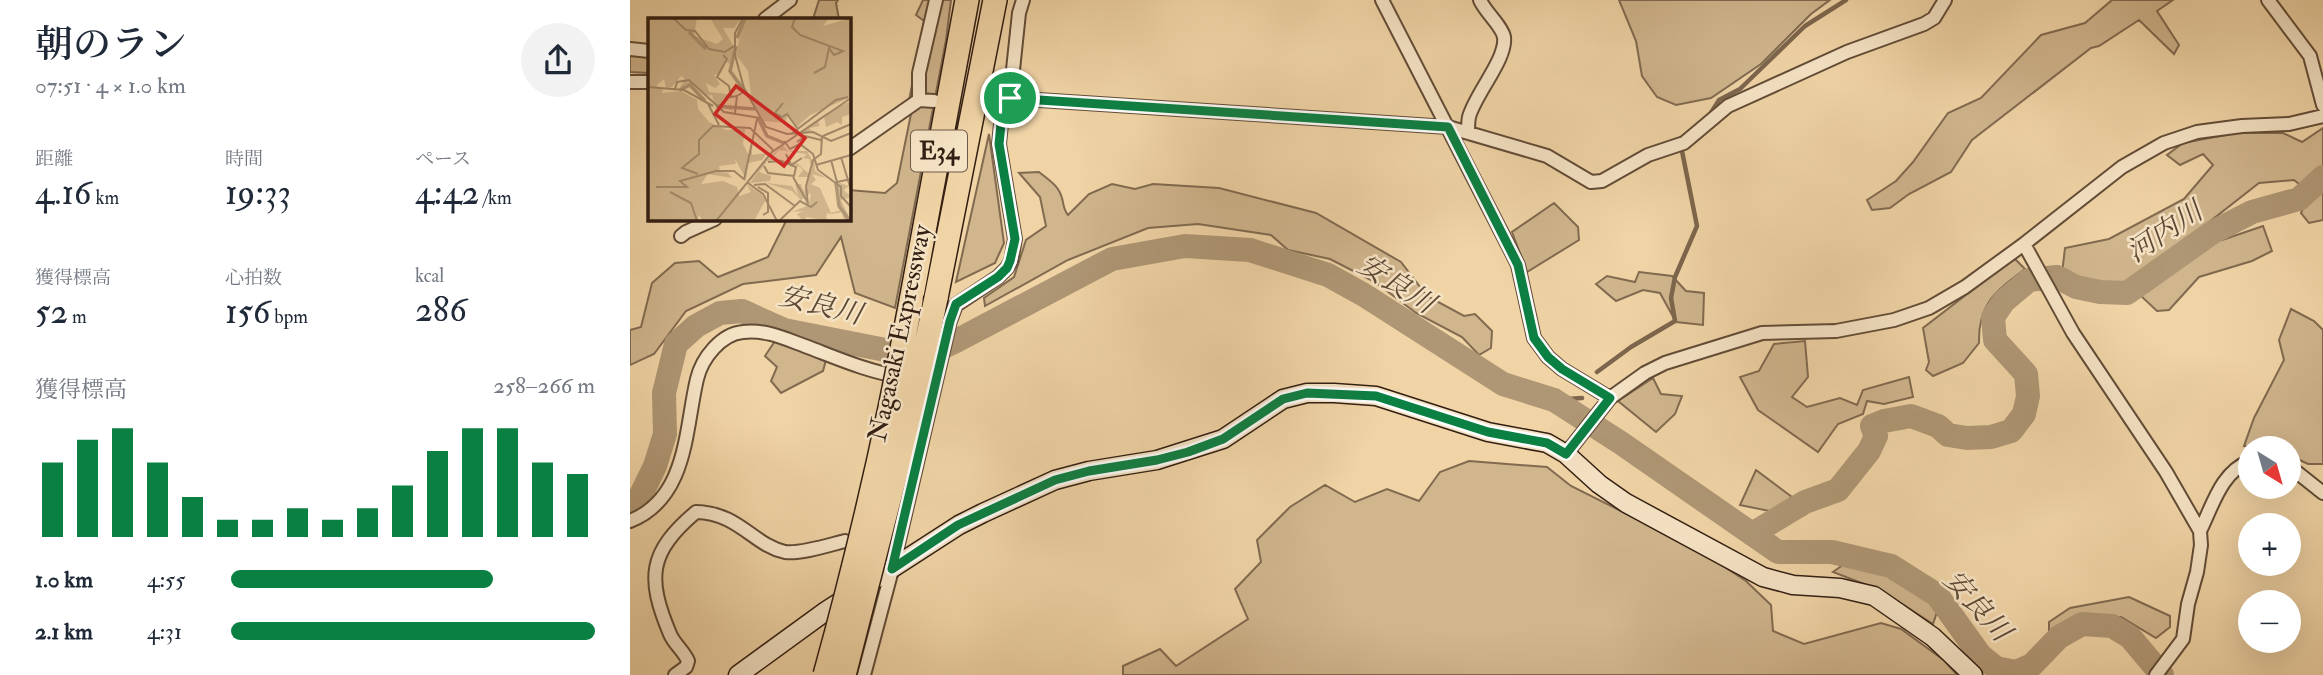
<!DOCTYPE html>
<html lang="ja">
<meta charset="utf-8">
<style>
body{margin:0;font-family:"IM FELL Double Pica","Noto Serif JP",serif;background:#f2f2f3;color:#1f2937;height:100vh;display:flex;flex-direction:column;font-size:26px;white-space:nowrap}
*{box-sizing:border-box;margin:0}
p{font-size:23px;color:#747a83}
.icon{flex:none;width:38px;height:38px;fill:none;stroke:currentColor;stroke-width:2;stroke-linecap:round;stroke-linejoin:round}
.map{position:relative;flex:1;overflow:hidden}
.side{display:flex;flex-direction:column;background:#fff;width:630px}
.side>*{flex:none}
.needle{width:46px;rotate:143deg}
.controls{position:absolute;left:1608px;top:436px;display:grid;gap:14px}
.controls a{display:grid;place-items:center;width:63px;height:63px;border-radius:50%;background:#fff;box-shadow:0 7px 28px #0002;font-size:35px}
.pin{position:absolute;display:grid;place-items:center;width:60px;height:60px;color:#fff;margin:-30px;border:4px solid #fff;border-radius:50%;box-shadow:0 2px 7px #0007}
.round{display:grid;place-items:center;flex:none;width:74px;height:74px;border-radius:37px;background:#f2f2f3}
.summary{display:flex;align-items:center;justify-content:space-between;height:119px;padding:0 35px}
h1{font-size:38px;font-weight:600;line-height:52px}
.stats{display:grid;grid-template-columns:repeat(3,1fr);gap:10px;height:119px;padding:7px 35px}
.stats div{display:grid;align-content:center}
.stats b{font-size:35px;font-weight:600}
.stats small{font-size:19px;font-weight:400}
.stats p{font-size:19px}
.chart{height:196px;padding:14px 35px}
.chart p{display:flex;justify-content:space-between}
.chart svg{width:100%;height:126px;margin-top:7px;stroke:#0b8043;stroke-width:6}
ul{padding:0 35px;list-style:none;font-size:23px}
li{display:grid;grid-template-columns:112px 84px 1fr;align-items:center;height:52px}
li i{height:18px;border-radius:9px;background:#0b8043}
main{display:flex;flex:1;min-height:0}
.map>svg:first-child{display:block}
.green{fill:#d0b58d;stroke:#816a50;stroke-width:2}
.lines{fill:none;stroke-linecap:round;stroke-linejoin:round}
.stream{stroke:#7d664d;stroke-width:4.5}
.river{stroke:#af9674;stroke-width:24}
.street-casing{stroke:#624c37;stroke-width:16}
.secondary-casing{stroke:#321e12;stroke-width:21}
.highway-casing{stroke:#321e12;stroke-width:26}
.street{stroke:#f5e3c5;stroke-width:12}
.secondary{stroke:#f5e3c5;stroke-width:18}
.highway{stroke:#f0d4a6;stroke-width:23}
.highway-bridge-casing{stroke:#321e12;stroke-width:26;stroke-linecap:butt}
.highway-bridge{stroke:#f0d4a6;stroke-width:23}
.route-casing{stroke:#fff;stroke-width:14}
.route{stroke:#0b8043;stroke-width:9}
.labels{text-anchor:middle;stroke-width:5;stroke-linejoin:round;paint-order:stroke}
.shield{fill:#f5e3c5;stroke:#6c5948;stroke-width:2}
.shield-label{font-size:24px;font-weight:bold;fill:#321e12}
.street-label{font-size:26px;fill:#321e12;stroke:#f5e3c5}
.water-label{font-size:28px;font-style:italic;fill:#5e4834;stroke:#f5e3c5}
.inset-river{fill:none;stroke:#af9674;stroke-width:3.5}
.inset-road{fill:none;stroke:#a48b6b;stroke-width:2}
.view{fill:#d62828;fill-opacity:0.15;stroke:#d62828;stroke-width:3.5}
.inset-edge{fill:none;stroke:#321e12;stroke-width:3.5}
</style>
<main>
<section class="side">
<div class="summary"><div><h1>朝のラン</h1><p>07:51 · 4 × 1.0 km</p></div><a class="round"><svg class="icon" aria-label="share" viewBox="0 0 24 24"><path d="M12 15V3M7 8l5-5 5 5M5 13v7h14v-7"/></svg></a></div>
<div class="stats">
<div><p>距離</p><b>4.16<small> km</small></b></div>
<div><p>時間</p><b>19:33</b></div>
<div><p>ペース</p><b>4:42<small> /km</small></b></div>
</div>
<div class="stats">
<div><p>獲得標高</p><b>52<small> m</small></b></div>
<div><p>心拍数</p><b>156<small> bpm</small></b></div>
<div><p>kcal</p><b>286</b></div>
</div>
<div class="chart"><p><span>獲得標高</span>258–266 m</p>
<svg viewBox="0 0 160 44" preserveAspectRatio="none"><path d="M5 44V18M15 44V10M25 44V6M35 44V18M45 44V30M55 44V38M65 44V38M75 44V34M85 44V38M95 44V34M105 44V26M115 44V14M125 44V6M135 44V6M145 44V18M155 44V22"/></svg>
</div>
<ul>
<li><b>1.0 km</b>4:55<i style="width:72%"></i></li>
<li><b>2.1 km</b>4:31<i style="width:100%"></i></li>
</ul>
</section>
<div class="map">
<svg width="1693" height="675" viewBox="0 0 1693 675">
<rect width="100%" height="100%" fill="#f0d4a6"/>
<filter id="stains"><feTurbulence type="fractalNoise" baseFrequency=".00286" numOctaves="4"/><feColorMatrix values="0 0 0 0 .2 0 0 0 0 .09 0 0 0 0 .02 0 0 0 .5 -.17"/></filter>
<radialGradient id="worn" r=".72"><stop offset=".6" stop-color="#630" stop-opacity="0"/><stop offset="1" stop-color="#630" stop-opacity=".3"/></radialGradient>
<path class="green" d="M189 0H208L206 3 209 19H183Z
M293 0H321L316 40 265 308 225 293 211 237 186 275 113 284 56 311 24 354 0 365V330L11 327 22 283 45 263 69 261 88 277 138 257 157 219H219V190L255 193 267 183 281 114 279 101 294 21 286 15Z
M989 0H1200L1181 14 1131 64 1081 98 1046 105 1027 97 1012 76 1006 41Z
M1482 0H1543L1527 11 1549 45 1544 54 1509 20 1469 46 1461 48 1342 140 1321 172 1279 194 1260 208 1242 210 1237 200 1266 181 1283 162 1318 113 1351 98 1411 35 1455 23Z
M0 55 19 56V73L0 72Z
M1693 128V220L1679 223 1671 213 1680 193 1664 180 1629 183 1578 223 1592 240 1633 226 1642 251 1622 261 1569 277 1539 310 1527 311 1508 293 1483 284 1459 282 1432 273 1435 248 1479 239 1554 199 1583 165 1573 154 1550 165 1537 155 1553 143 1606 133H1653L1672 142Z
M359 134 374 243 365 263 326 282Z
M409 172C419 180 429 186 432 198 434 205 433 209 438 215L459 194 482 184 505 189 523 184 589 188 686 213 771 262 797 296 834 316 845 314 862 331 861 348 849 355 832 337 786 313 745 282 700 259 658 250 641 235 568 224 518 228 438 260 355 306 354 298 384 277 396 240 416 226 410 197 389 173Z
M924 203 948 227 949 240 897 272 882 232Z
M1384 258 1395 269C1366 291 1348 303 1349 343L1333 363 1303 376 1296 370 1299 362 1293 328Z
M1009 272 1042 276 1056 291 1074 293 1073 325 1046 322 1030 293 1013 290 986 301 966 284 977 276 1005 282Z
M1661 309 1684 321 1693 330V464H1678L1659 455V448L1614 446 1624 418 1654 360 1649 340Z
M145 341 196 360 193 371 151 393 141 381 147 367 135 356Z
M1175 341 1178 377 1162 397 1177 407 1210 398 1227 405 1233 390 1279 377 1283 397 1254 404 1237 401 1233 414 1208 424 1188 452 1128 410 1110 377 1129 371 1144 344Z
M1023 378 1031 394 1052 396 1045 414 1026 432 988 401Z
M839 461 917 467 941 486 1067 549 1116 581 1141 605 1143 631 1174 644 1251 623 1271 629 1315 661 1327 675H493V666L530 649 546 666 618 619 605 589 631 562 627 540 660 507 695 485 725 502 757 489 789 501 810 472Z
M1126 470 1162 497 1144 512 1110 505Z
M1217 562 1266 575 1308 609 1303 624 1252 591 1203 572Z
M1499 597 1540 616V627L1526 638 1491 617 1450 619 1419 633V622L1440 608Z"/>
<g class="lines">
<path class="stream" d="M1079 116 1089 100 1110 89 1175 26 1216 0
M967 372 1001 347 1045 321 1041 298 1045 277 1067 226 1052 151
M924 400 952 398"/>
<path class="river" d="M0 507 8 501 25 466 35 434 34 393 46 344 66 326 90 313 112 311 154 330 291 357 326 341 482 259 555 246 620 250 698 275 734 295 873 384 924 400 991 443 1148 552H1202L1261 566 1307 595 1350 655 1366 668 1386 672 1402 665 1429 637 1452 624 1482 626 1500 637 1532 675
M1122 534 1175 502 1208 490 1239 451 1246 436 1242 426 1254 421 1281 416 1308 426 1318 435 1337 438 1361 437 1381 431 1394 414 1398 396 1396 374 1365 340 1363 317 1374 301 1399 280 1427 277 1446 287 1470 292 1497 293 1583 232 1622 212 1669 199 1693 177"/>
<g class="street-casing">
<path id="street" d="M752 0 878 245 888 265 904 338 918 357 932 369 980 398
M1638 0 1680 56 1693 105
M135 19 160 0
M0 49 19 51
M0 82H19
M380 98 389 13 393 0
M304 101 289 100V73L306 0
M360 103 373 104 380 98 818 127 917 156 961 182 972 181 1018 155 1054 143 1098 106 1217 52 1294 24 1304 18 1315 0
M838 133C838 128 838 122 839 117 845 94 877 59 874 37 872 26 855 12 850 0
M219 149 289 100
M51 236 56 232 85 219
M1394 244 1443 333 1536 472 1570 531 1571 545 1567 572 1558 604 1553 639 1526 675
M936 454 980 398 1015 373 1035 363 1132 333 1206 331 1264 320 1299 308 1335 287 1394 244 1492 167 1534 143 1567 132 1612 126 1659 124 1693 116
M1659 466 1693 493
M0 521C58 498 55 429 67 379 72 358 91 334 113 332 135 329 156 339 175 346 207 358 238 372 272 377
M1570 531C1583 505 1591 472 1620 461
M45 675 56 667 58 661C54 651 44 644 40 634 16 577 19 552 66 512 109 513 123 545 155 552 171 554 199 545 215 541
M234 675 262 570 320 321 326 305 368 277 377 268 381 261 385 239 369 144 373 104"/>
</g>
<g class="secondary-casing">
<path id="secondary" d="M108 675 196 611 329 525 353 513 425 480 459 471 527 460 593 439 653 399 677 393H704L746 396 858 432 917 443 936 454 969 484 996 503 1133 577 1163 585 1210 588 1244 596 1303 637 1343 675"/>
</g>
<g class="highway-casing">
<path id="highway" d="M306 298 365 0
M281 301 337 0"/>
</g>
<use href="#street" class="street"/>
<use href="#secondary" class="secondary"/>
<use href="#highway" class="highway"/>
<g class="highway-bridge-casing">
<path id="highway-bridge" d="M195 675C229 552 258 427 281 301
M214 675 283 406 306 298"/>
</g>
<use href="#highway-bridge" class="highway-bridge"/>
</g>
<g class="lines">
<g class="route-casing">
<path id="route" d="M380 98 818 127 888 265 904 338 918 357 932 369 980 398 936 454 917 443 858 432 746 396 677 393 653 399 593 439 558 452 527 460 459 471 425 480 328 525 262 569 320 321 326 304 368 277 377 268 380 261 385 239 369 144 373 104Z"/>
</g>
<use href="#route" class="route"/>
</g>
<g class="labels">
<rect class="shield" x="281" y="130.5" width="56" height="41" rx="5"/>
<g class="shield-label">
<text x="309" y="159">E34</text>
</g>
<g class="street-label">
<text transform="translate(269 333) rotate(-78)" y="9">Nagasaki Expressway</text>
</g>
<g class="water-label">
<text transform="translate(1534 231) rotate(-34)" y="10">河内川</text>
<text transform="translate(767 283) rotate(32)" y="10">安良川</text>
<text transform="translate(191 304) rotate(14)" y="10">安良川</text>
<text transform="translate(1348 605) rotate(48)" y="10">安良川</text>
</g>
</g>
<g transform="translate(18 18)">
<rect width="203" height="203" fill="#f0d4a6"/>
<path d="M0 0H49L46 18 69 26 75 21 62 0H94L86 10H75L86 29 84 47 78 44 73 55 66 57 72 66 67 70 58 65 61 74 80 76 84 80 75 81 74 89 83 88 85 93 67 87 64 77 57 78 45 67 31 71 37 61 33 58 24 69 18 70 16 61 8 68 15 70 14 75 33 73 49 82 50 91 61 104 78 112 97 111 95 126 100 136 104 132V137L119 135 114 142 100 145 98 161 87 141 88 146 71 148 72 154 80 155 84 160 60 156 53 166 75 163 89 169 91 178 103 174 99 167 113 176 117 183 106 203H55L51 197 49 203H0ZM96 0H181L175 8 203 0V79L162 97 149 109 140 97 137 105 116 103 104 83 100 53 88 37ZM203 83V96L194 99V107L189 104 178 109 176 98 170 104 172 108 161 110 164 113 157 116 150 115 177 96ZM135 127 140 133H159L165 144 166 140 167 153 178 160 164 156 168 162 163 166 172 170 183 195 194 192 199 196 192 187 189 164 201 168 196 172 203 179 193 182 203 203H196L194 194 184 196 179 195 178 203 159 199 155 203 149 196 155 193 144 194 161 187 163 175 153 182 144 173 118 165 144 168 150 178 147 166H153L156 174 160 159H150L155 152 152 149 132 141 119 143 111 154 123 158 122 163 102 165 116 145ZM131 132 159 136 155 140 161 141 164 151 160 155 150 146 123 141Z" fill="#d0b58d" fill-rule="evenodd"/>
<path class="inset-river" d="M41 14 58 31M89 20 97 0M88 28 82 53 101 79M32 72 42 67 57 83M68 88 107 91M110 100 119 118 136 125M188 165 191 188 202 203"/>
<path class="inset-road" d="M25 0 38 12 47 13 61 31 77 34 86 28M95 0 87 15V37L96 70 118 109 139 116 165 114 183 123 203 115M147 0 144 9 152 17 195 33 186 37 181 30 177 49 166 55M75 37 79 41 69 59 81 68 83 79 89 78M0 69 36 72 65 88M27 71 29 64 41 62 76 94 112 100M135 85 127 95 134 99 139 96 149 110M60 86 71 107M87 95 89 78 97 73M143 116 188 82 200 79M175 118 203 106M136 123 142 131 152 126 165 136 170 152 193 169V178L203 189M149 124 157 118 173 122M138 136 143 147 154 140M193 139 203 172M183 142 189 164 203 161M168 147 203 137M116 148 120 155 146 158 148 149 133 143 120 144M50 156 34 150 51 136V122L65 108 102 110 125 132M145 159 160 185M96 162 109 101M100 165 115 176 129 203M106 167 117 166 147 188M8 169H39L32 163 68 153H86L97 162M110 169 120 175V194L115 197M22 174 43 185 49 203M160 186 158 168 165 142 173 136 174 118M68 203 124 134 203 80M131 203 152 183 163 189 169 184"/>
<path class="view" d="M88 68 157 120 136 148 67 96Z"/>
<rect width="203" height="203" class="inset-edge"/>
</g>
<rect width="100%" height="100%" filter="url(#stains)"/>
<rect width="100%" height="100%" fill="url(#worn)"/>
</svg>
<div class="controls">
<a><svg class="needle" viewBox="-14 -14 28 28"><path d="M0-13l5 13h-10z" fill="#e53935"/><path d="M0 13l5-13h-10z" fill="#747a83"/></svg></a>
<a>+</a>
<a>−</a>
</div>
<div class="pin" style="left:380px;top:98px;background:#1e9e55"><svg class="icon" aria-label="arrive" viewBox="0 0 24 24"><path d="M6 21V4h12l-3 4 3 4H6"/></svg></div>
</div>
</main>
